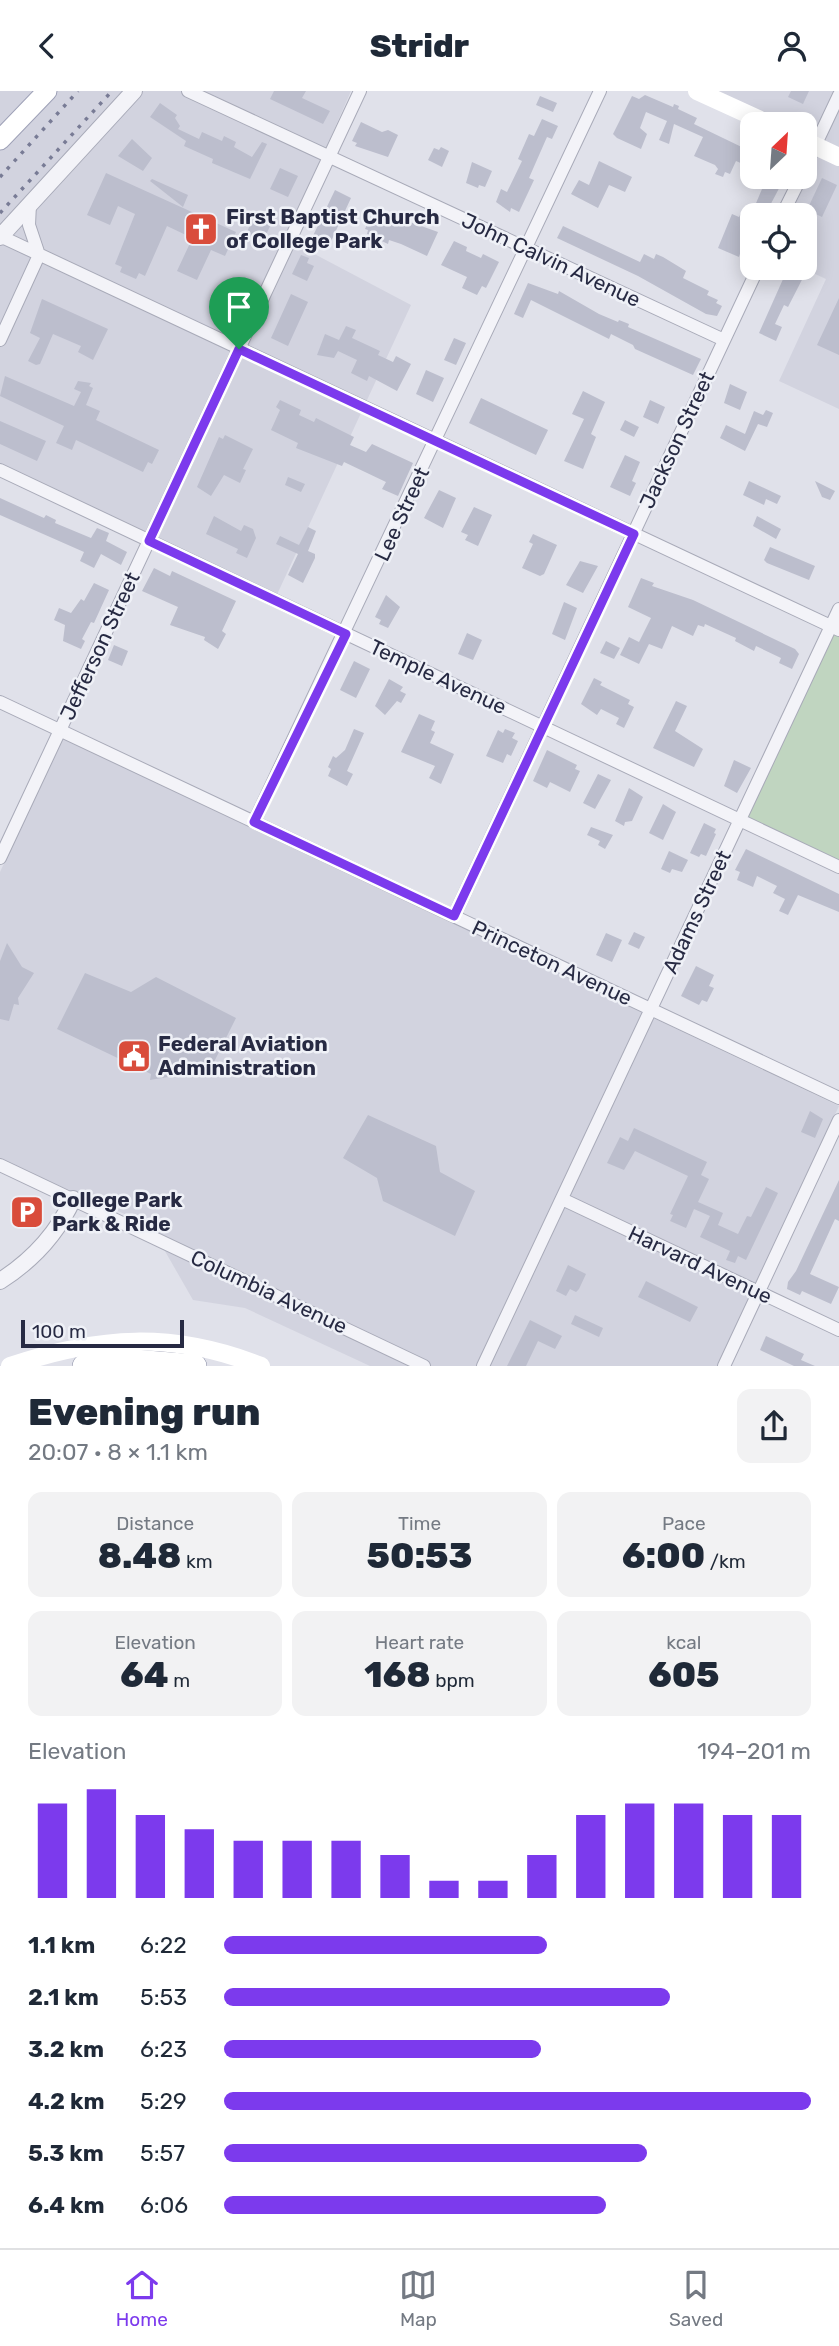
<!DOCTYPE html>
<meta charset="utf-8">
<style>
body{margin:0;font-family:Rubik,sans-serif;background:#f2f2f3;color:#1f2937;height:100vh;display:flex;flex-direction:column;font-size:26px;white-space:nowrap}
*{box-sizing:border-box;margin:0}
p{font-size:23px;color:#747a83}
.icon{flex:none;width:38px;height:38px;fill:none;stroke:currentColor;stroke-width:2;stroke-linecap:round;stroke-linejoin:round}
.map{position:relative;height:1275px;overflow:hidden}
.side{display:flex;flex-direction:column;background:#fff;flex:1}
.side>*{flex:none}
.needle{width:46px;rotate:25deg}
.tools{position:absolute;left:740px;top:21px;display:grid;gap:14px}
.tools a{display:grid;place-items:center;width:77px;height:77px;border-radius:14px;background:#fff;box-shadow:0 4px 18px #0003;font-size:35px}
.scale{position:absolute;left:21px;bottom:18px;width:163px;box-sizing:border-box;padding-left:7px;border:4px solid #272a43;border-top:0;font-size:19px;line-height:24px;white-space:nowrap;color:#272a43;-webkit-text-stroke:5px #eff1f7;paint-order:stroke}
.pin{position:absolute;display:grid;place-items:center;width:60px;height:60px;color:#fff;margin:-72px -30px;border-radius:50% 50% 50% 0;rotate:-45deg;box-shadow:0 0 7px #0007}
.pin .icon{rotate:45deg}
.round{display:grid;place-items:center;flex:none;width:74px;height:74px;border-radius:14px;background:#f2f2f3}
.headline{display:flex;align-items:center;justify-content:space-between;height:119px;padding:0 28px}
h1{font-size:38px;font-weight:800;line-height:52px}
.figures{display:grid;grid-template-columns:repeat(3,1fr);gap:10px;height:119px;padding:7px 28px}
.figures div{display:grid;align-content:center;border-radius:14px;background:#f2f2f3;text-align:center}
.figures b{font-size:35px;font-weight:800}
.figures small{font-size:19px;font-weight:400}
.figures p{font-size:19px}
.chart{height:196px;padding:14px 28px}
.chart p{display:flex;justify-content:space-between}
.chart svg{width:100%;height:126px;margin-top:7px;stroke:#7c3aed;stroke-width:6}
ul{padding:0 28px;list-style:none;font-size:23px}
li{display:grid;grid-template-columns:112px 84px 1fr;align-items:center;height:52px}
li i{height:18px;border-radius:9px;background:#7c3aed}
header{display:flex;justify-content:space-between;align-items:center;height:91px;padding:0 28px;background:#fff;font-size:32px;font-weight:800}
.menu{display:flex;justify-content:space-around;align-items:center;height:98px;border-top:2px solid #e0e1e3;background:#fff;font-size:19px;color:#747a83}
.menu a{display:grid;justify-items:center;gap:4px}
.menu .current{color:#7c3aed}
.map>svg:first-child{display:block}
.built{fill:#d2d3df}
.green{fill:#c0d5c0}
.building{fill:#bcbecd}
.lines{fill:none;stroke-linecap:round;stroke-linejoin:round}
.minor-casing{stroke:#a8aab8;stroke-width:14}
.tertiary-casing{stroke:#a8aab8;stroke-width:18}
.primary-casing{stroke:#9ea1b7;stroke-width:21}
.motorway-casing{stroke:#868aa2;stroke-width:24}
.minor{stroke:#f3f3f8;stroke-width:12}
.tertiary{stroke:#f3f3f8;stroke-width:16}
.secondary{stroke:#fff;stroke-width:18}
.primary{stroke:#fff;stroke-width:19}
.motorway{stroke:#fff;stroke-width:23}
.rail{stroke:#787b95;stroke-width:3.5;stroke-dasharray:3.5 7;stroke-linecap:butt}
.route-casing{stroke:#fff;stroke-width:14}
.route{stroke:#7c3aed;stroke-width:9}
.labels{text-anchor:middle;stroke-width:5;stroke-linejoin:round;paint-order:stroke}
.poi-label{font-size:21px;font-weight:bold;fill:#272a43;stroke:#eff1f7;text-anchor:start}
.street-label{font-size:21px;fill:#272a43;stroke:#eff1f7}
</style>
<header><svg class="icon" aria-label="back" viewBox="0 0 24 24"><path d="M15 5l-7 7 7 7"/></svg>Stridr<svg class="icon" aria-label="person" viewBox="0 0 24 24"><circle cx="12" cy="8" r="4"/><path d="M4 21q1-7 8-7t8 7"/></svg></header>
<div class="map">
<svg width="839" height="1275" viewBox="0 0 839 1275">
<rect width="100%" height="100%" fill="#e0e1ea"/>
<path class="built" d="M0 0H351L286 148 411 214 274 510 0 384Z
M711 0H839V318L779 290 826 188 802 177H805V124H789L823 52 805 44V33H783Z
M62 647 839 1015 718 1275H370L245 1217 193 1209 150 1134 0 1069V781Z"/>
<path class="green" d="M828 532 839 538V775L736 731Z"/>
<path class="building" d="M274 0H306L302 7 330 20 323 33 270 8Z
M791 0H809L803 13 788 6Z
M645 4 673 16 674 13 679 15 678 18 697 27 694 33 752 61V77L736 70 730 83 725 81 723 86 715 83 718 78 715 74 694 65 703 46 674 33 669 53 659 49 667 30 646 21 640 37 647 43 641 58 617 47 613 43 632 5 639 8Z
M540 5 557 12 553 21 536 14Z
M160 12 177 24 175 27 180 35 178 38 199 48 202 41 222 50 224 45 236 51 234 56 252 66 262 51 267 53 250 88 212 72 213 68 184 55 186 50 150 26Z
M542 28 558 35 552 48 547 46 529 87 534 89 519 121 511 117 510 121 496 111 501 98 507 101 522 70 518 68 529 43 534 45Z
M361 31 382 41 388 39 398 44 388 66 355 55 357 52 352 50Z
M132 48 152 67 143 80 118 65Z
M441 56 449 60 442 76 428 69 434 57 439 59Z
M599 70 632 86 625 101 609 94 598 117 571 103 579 89 589 94Z
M472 71 492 80 485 96 479 94 478 97 466 92Z
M280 77 298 85 288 106 270 98Z
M106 82 236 141 225 165 211 159 197 189 177 180 191 150 187 148 188 145 167 135 145 185 139 182 136 188 120 181 122 176 115 173 135 123 118 115 110 134 87 124Z
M767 86H785L765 124H752L739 166 718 157 732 123 739 126 742 120 751 124Z
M822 87 837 94 822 126 807 119Z
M152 88 188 104 183 116 150 90Z
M335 99 351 107 327 159 310 151Z
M374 119 396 130 404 123 411 127 410 131 438 141 427 165 401 153 389 149 388 153 367 143 368 139 365 138Z
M256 121 273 129 263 150 246 143Z
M563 135 640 171 644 163 654 168 656 163 663 166 686 180 683 187 709 200 707 204 718 209 716 212 722 215 717 225 706 223 638 185 557 147Z
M454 150 467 156 466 160 481 167 483 163 499 171 486 197 482 195 477 204 462 197 467 186 441 174Z
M301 164 309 167 307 172 314 175 307 190 292 183Z
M788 177H808L788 216 784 214 775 233 782 236 776 250 759 242Z
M528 192 558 203 559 200 599 223 618 231 619 229 629 233 628 236 701 268 693 284 635 258 633 254 611 243 609 248 531 209 523 227 514 223Z
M291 203 308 211 288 255 271 247Z
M839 207V264L817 254Z
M42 208 108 238 93 269 78 261 81 255 53 243 40 273 36 274 28 270 40 247 30 242Z
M346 235 356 239 352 247 380 260 378 264 393 271 396 265 411 273 397 300 369 285 367 290 351 282 357 269 338 260 334 267 317 264 325 243 339 249Z
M454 247 466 252 456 274 444 269Z
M426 279 444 287 433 311 416 303Z
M5 285 74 315 81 301 74 298 78 290 91 292 89 295 93 297 86 314 100 320 96 329 159 359 152 373 148 371 143 381 76 349 72 359 56 352 64 335 0 305Z
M730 293 747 301 740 319 724 312Z
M583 300 605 311 591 343 596 346 583 378 564 370 584 328 572 323Z
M481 307 548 339 536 364 469 332Z
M280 309 301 319 299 324 314 331 316 327 354 346 350 354 366 361 372 353 413 372 398 405 382 398 386 391 344 371 342 375 296 357 298 352 271 339 280 319 276 316Z
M650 309 665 316 658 333 643 326Z
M766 319 773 322 767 336 758 333 745 360 720 347 726 334 745 343 754 320 763 324Z
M625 329 639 336 634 346 620 339Z
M0 330 46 350 37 370 0 353Z
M225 344 253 358 243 378 246 379 240 392 224 384 211 405 197 396 219 346 223 348Z
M625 364 640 371 632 390 636 392 630 405 610 396Z
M288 386 305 393 301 401 285 394Z
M749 390 781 405 777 413 766 408 764 414 743 404Z
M815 390 835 400 830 409 822 406Z
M439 399 456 407 443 437 424 427Z
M0 407 44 427 46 424 56 429 55 432 91 447 97 437 109 442 106 450 127 461 121 474 101 463 94 477 80 470 84 461 0 424Z
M474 416 492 424 478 455 465 449 468 444 461 441Z
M214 425 241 440 244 434 253 438 256 447 247 467 236 462 238 458 206 443Z
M757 425 781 438 776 448 753 435Z
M308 436 316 440 308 460 315 463V467L303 492 288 484 298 463 276 453 280 445 299 454Z
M533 443 557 454 544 483 540 485 522 477 533 453 529 451Z
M770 456 815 475 809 489 767 472 764 469Z
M580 470 598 475 583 502 566 494Z
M154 477 170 485 172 480 236 510 222 540 226 543 218 558 204 549 205 546 170 534 178 516 142 500Z
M641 487 654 492 652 495 693 509 795 558 799 563 792 578 779 572 781 567 756 555 754 560 735 550 736 547 705 533 704 536 698 534 693 545 672 535 662 558 649 553 639 573 620 564 629 546 639 551 651 527 628 516Z
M94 492 109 499 94 532 91 531 82 548 85 550 81 558 63 550 65 534 54 529 59 517 71 522 81 508 84 510Z
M386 504 400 516 388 537 379 533 381 529 375 526Z
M564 511 577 517 565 549 552 543Z
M467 542 482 549 473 569 458 563Z
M606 550 620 557 614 568 600 562Z
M114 554 128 560 122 575 108 569Z
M354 570 370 578 356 607 340 599Z
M594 587 602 591 600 594 630 609 628 613 634 616 624 637 616 633 619 627 601 618 597 624 581 613Z
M389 588 403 596 400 600 406 603 401 612 397 610 385 624 375 615Z
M676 610 687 615 675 640 703 658 694 676 653 657Z
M419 623 435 630 431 639 435 641 430 652 454 663 441 693 429 687 435 675 401 661Z
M354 638 364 642 347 680 353 683 347 695 328 685 331 678 328 676 333 665 336 667 345 659Z
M505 638 515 642 512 647 518 650 511 665 507 663 503 672 486 665 498 639 503 642Z
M547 659 577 674 575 678 580 680 570 701 550 691 547 697 533 690Z
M734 669 751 677 737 702 724 695Z
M598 683 611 689 595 718 583 712Z
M629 697 643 706 632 730 625 731 624 735 615 730Z
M663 713 676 721 663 749 649 742Z
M704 732 716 738 714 742 716 743 706 765 701 763 699 766 690 762Z
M591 736 613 744 605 758 598 754 600 750 587 744Z
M746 758 839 803V821L798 804 788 824 779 820 785 808 773 802 777 795 757 785 753 796 737 789 740 781 735 779Z
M669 760 688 769 682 781 672 778 670 782 661 778Z
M634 841 645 846 639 858 628 853Z
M606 842 622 849 612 871 596 864Z
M7 852 22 876 34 882 18 907 19 914 14 913 9 930 0 928V870Z
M696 875 714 884 709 895 714 897 707 911 702 909 699 914 681 905Z
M85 882 131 901 156 886 236 927 210 979 150 989 151 983 57 938Z
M810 1020 823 1028 815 1047 801 1041Z
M368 1024 436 1055 440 1081 475 1100 455 1145 383 1110 377 1087 343 1067Z
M634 1037 707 1071 701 1084 709 1088 698 1111 723 1122 718 1134 738 1143 747 1125 751 1126 766 1096 778 1102 746 1169 738 1165 735 1172 726 1169 730 1160 700 1146 710 1125 694 1118 686 1137 670 1130 673 1124 670 1123 688 1085 635 1060 624 1079 607 1072 620 1046 628 1050Z
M839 1089V1130L835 1128 810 1183 839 1196 831 1213 802 1200 800 1204 787 1198 788 1191 796 1180Z
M568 1174 586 1183 579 1198 576 1201 570 1198 566 1205 556 1200Z
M646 1190 698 1216 690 1231 638 1206Z
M575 1224 603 1237 599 1246 571 1233Z
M530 1229 562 1245 555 1258 538 1250 526 1275H507Z
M766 1245 804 1263 801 1269 815 1275H794L760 1259Z"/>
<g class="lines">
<g class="minor-casing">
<path id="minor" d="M188 0 724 249
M805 76 839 4
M782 124 801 86
M0 145 839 539
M0 249 39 164 29 134 30 113
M0 379 839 776
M0 611 839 1007
M254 731 600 0
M0 767 360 0
M454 825 758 177
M0 1074 424 1275
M562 1108 839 1239
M483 1275 839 518
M724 1275 839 1029"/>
</g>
<g class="tertiary-casing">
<path id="tertiary" d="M0 146 134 0
M0 1190C33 1169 57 1143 73 1108"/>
</g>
<g class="primary-casing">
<path id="primary" d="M0 49 47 0"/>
</g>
<g class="motorway-casing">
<path id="motorway" d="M84 1275 122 1269 195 1275"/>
</g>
<use href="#minor" class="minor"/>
<use href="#tertiary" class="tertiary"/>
<path class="secondary" d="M697 0 769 33
M805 50 839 66
M10 1275C99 1245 172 1240 261 1275"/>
<use href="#primary" class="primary"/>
<use href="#motorway" class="motorway"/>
<path class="rail" d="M0 86 78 0
M0 122 112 0"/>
</g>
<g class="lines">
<g class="route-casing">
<path id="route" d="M239 258 634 443 454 825 254 731 346 543 149 450Z"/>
</g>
<use href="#route" class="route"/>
</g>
<defs>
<g id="church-square" transform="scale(1.75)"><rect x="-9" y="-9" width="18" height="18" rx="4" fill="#d94c3b" stroke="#eff1f7"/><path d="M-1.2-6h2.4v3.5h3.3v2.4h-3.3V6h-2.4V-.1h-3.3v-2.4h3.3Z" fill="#fff"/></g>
<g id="civic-square" transform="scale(1.75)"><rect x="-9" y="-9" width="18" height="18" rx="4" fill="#d94c3b" stroke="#eff1f7"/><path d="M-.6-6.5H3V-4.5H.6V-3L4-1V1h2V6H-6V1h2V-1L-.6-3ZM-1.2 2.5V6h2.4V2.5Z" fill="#fff"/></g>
<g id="parking-square" transform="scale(1.75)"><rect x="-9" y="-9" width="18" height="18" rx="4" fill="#d94c3b" stroke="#eff1f7"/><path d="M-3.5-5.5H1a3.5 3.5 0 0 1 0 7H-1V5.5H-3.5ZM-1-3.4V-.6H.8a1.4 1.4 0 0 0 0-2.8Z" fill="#fff"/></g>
</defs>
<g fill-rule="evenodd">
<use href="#church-square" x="201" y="138"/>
<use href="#civic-square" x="134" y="965"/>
<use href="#parking-square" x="27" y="1121"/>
</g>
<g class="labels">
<g class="poi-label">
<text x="226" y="133">First Baptist Church<tspan x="226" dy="24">of College Park</tspan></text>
<text x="158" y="960">Federal Aviation<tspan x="158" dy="24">Administration</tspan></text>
<text x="52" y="1116">College Park<tspan x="52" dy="24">Park &amp; Ride</tspan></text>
</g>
<g class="street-label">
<text transform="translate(551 169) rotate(25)" y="7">John Calvin Avenue</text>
<text transform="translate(677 349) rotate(-65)" y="7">Jackson Street</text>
<text transform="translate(402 423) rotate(-65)" y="7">Lee Street</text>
<text transform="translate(100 555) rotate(-65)" y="7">Jefferson Street</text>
<text transform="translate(438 586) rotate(25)" y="7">Temple Avenue</text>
<text transform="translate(697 821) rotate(-65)" y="7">Adams Street</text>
<text transform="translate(552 872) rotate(25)" y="7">Princeton Avenue</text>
<text transform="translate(700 1174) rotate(25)" y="7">Harvard Avenue</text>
<text transform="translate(269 1201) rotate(25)" y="7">Columbia Avenue</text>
</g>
</g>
</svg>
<div class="tools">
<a><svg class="needle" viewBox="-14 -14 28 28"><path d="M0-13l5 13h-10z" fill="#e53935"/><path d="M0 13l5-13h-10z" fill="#747a83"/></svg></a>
<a><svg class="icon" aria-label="locate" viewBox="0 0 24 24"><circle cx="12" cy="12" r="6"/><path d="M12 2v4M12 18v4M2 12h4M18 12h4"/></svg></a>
</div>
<div class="scale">100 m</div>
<div class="pin" style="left:239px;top:258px;background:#1e9e55"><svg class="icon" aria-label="arrive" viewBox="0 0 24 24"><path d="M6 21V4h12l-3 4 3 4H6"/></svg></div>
</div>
<section class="side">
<div class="headline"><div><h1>Evening run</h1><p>20:07 · 8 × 1.1 km</p></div><a class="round"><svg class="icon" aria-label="share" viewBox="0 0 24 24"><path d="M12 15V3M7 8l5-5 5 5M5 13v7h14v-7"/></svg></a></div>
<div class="figures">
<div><p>Distance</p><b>8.48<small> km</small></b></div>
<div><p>Time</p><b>50:53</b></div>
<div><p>Pace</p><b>6:00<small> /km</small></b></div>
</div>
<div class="figures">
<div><p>Elevation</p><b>64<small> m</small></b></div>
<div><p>Heart rate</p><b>168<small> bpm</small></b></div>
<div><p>kcal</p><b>605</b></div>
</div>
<div class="chart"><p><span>Elevation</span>194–201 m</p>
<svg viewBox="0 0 160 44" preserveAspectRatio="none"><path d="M5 44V11M15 44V6M25 44V15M35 44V20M45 44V24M55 44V24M65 44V24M75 44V29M85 44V38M95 44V38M105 44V29M115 44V15M125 44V11M135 44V11M145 44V15M155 44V15"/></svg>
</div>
<ul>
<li><b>1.1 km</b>6:22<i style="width:55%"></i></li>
<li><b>2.1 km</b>5:53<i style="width:76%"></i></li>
<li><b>3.2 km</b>6:23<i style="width:54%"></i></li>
<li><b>4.2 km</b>5:29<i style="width:100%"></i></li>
<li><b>5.3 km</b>5:57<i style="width:72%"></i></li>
<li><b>6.4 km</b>6:06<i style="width:65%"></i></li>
</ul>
</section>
<nav class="menu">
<a class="current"><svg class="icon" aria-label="home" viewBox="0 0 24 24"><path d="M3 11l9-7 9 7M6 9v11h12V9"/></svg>Home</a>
<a><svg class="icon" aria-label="map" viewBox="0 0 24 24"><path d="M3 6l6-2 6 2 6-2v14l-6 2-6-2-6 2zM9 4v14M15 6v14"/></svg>Map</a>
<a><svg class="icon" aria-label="saved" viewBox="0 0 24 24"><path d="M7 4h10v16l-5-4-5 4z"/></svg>Saved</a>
</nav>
